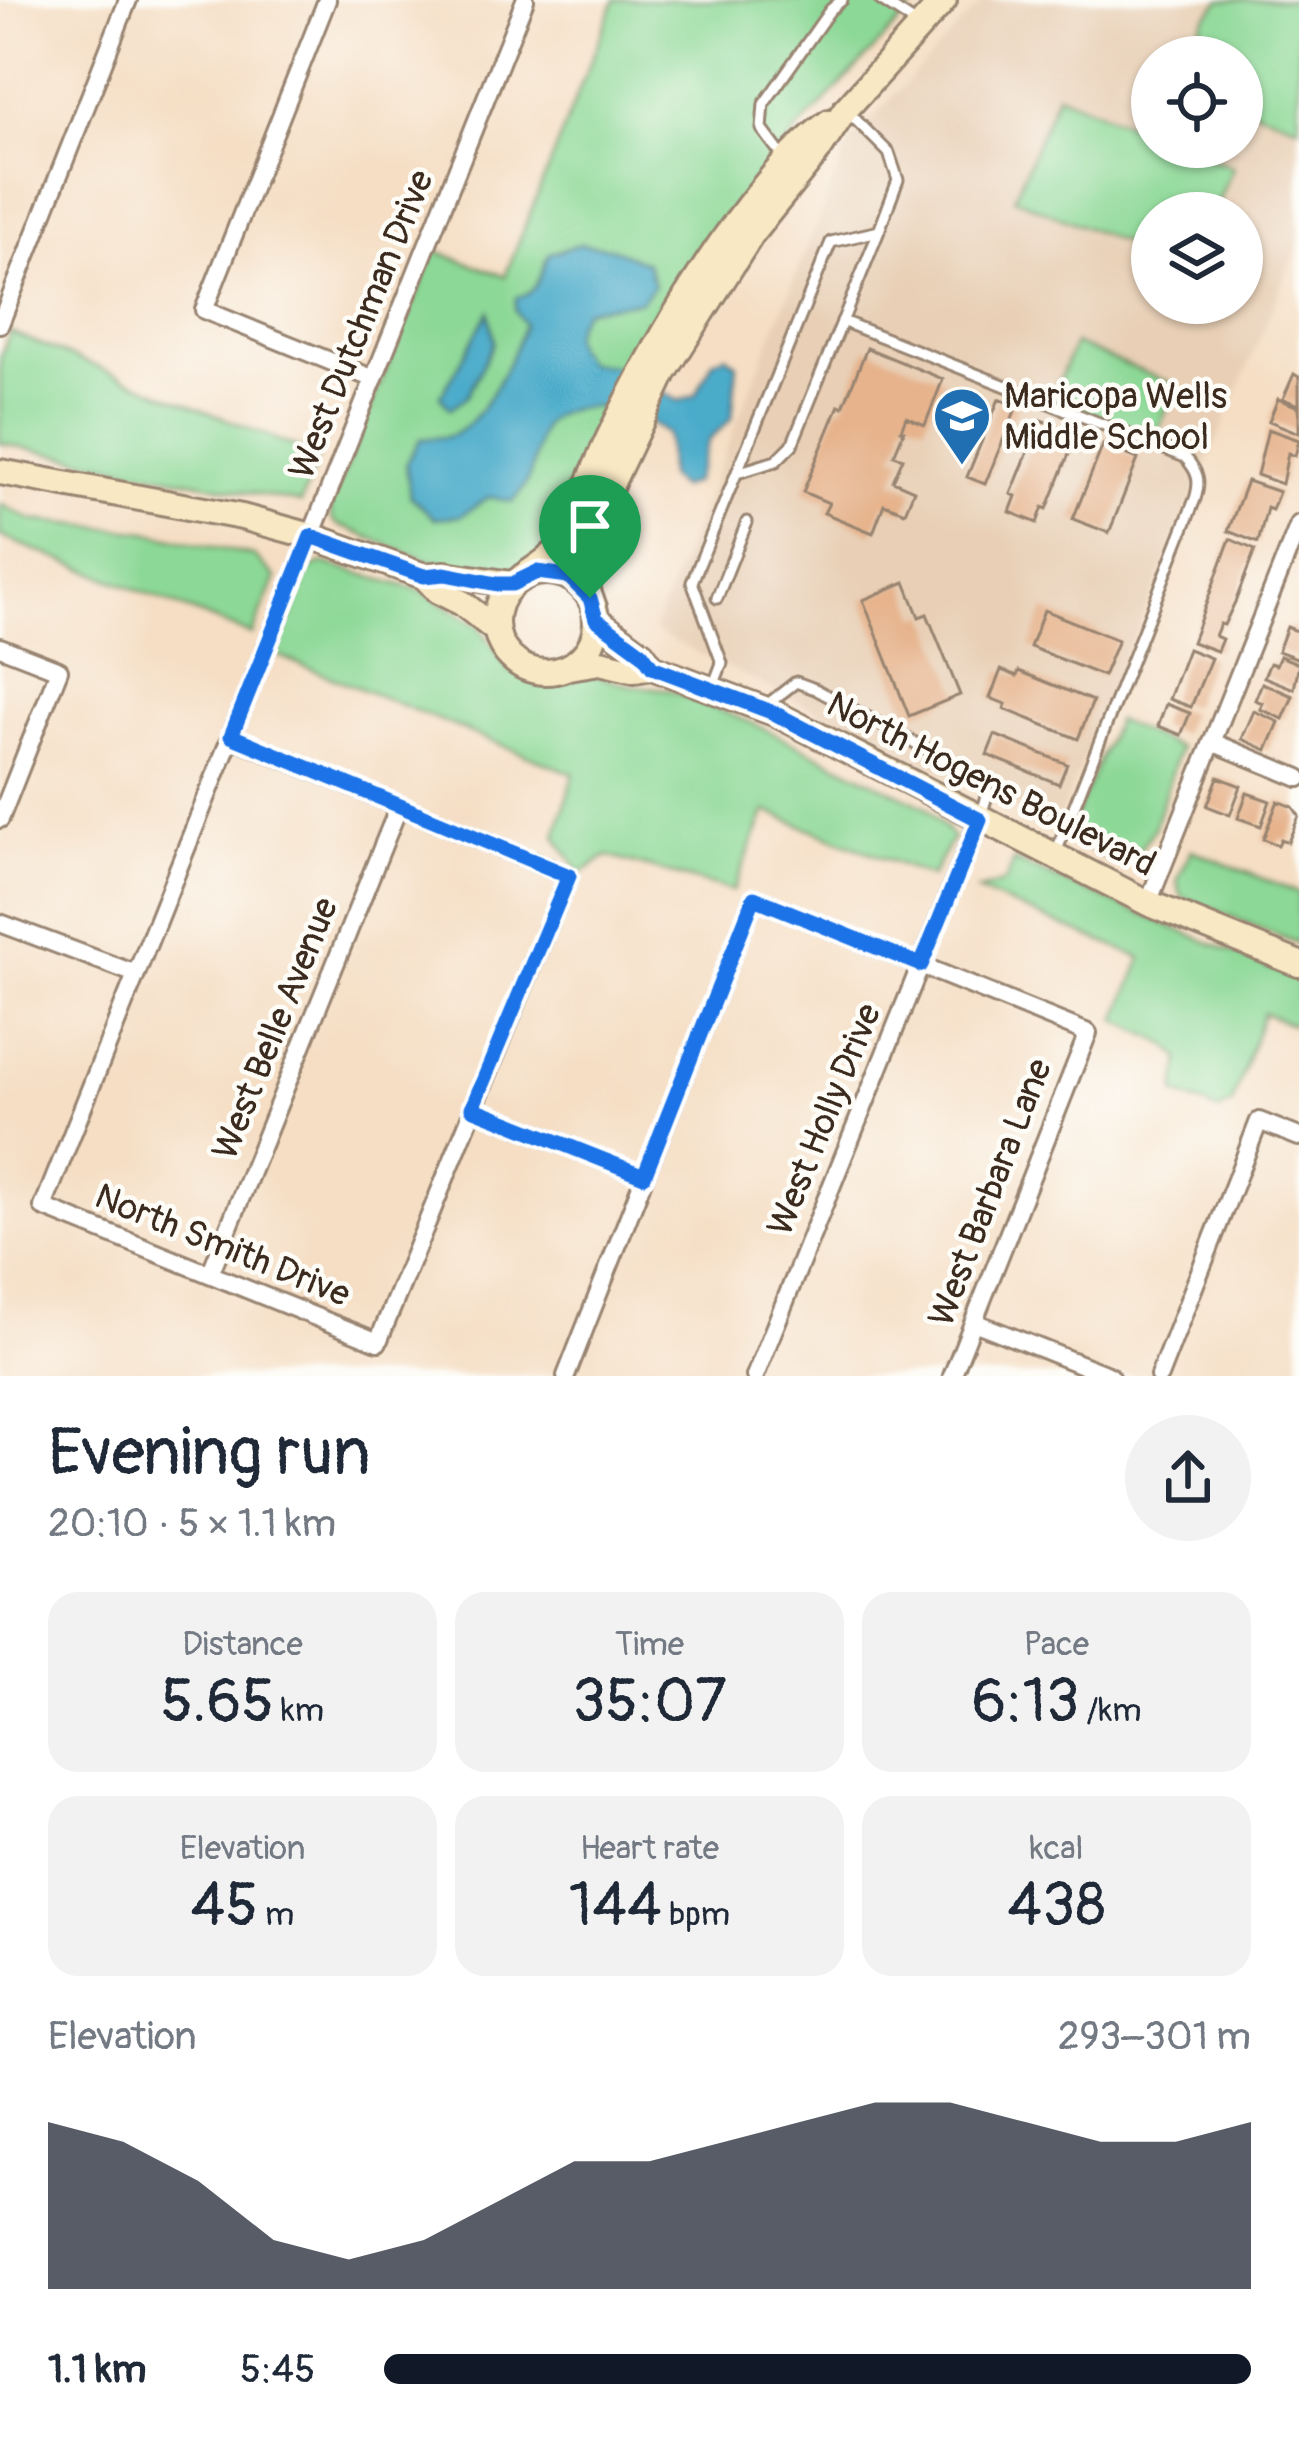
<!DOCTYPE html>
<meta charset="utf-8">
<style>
body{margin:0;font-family:Pangolin,sans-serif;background:#f2f2f3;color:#1f2937;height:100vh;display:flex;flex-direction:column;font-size:45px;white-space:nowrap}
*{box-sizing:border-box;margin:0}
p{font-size:39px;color:#747a83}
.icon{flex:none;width:66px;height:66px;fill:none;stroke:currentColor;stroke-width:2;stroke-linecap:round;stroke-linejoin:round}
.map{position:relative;height:1376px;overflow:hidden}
.side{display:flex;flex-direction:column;background:#fff;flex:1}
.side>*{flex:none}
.controls{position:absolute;left:1131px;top:36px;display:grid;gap:24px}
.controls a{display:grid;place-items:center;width:132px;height:132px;border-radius:50%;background:#fff;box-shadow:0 3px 9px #0004;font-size:60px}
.pin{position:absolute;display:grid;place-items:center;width:102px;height:102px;color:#fff;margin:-123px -51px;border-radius:50% 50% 50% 0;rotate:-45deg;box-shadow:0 0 12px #0007}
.pin .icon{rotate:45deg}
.round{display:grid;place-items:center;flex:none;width:126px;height:126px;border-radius:63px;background:#f2f2f3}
.head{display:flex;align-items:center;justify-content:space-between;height:204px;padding:0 48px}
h1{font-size:66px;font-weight:600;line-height:90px}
.stats{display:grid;grid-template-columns:repeat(3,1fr);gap:18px;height:204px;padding:12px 48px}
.stats div{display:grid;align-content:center;border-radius:30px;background:#f2f2f3;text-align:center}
.stats b{font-size:60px;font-weight:600}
.stats small{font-size:33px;font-weight:400}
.stats p{font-size:33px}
.chart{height:336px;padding:24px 48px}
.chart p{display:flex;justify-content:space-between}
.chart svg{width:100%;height:216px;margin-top:12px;fill:#111827;opacity:.7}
ul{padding:0 48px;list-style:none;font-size:39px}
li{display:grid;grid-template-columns:192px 144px 1fr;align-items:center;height:90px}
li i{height:30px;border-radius:15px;background:#111827}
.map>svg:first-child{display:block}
.built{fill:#e8cfb5;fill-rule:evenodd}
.green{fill:#8cd896;stroke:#64815a;stroke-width:3}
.water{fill:#4bacca;stroke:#436b74;stroke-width:3}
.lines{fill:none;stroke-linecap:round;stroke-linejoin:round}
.stream{stroke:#4bacca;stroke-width:4.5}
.building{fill:#e6b38c}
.lane-casing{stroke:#988471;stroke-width:15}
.street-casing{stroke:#988471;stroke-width:22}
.secondary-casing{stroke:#988471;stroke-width:30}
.lane{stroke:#fff;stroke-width:9}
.street{stroke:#fff;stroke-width:16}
.secondary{stroke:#f8e8c3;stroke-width:24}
.route-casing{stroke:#fff;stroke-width:24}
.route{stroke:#1a73e8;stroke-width:15}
.labels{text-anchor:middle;stroke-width:9;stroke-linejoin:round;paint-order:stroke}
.street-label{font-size:36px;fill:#3b2a1e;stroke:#fdfcf7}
.poi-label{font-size:36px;fill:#3b2a1e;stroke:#fdfcf7;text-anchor:start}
</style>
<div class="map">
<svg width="1299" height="1376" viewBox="0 0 1299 1376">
<rect width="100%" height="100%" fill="#fdfcf7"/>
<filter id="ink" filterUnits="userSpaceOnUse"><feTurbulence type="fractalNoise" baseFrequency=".00833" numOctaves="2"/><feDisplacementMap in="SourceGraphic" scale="24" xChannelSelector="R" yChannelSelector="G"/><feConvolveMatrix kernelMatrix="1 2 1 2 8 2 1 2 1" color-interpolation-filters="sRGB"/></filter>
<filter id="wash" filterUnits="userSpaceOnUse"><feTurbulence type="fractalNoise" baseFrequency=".004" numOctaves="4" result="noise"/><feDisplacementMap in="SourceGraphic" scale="48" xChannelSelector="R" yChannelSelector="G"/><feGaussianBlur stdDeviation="2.7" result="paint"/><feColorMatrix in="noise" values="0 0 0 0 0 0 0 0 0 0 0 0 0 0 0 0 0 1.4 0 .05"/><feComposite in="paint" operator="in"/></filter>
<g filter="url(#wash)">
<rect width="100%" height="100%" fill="#f5dec4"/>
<path class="built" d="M984 0H1299V244L1055 827 653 631 849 144ZM1152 57H1242V147H1152ZM1152 213H1242V303H1152Z"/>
<path class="green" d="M615 0H921L796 132 706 247 563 524C552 539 541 557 525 565 475 591 388 543 338 525L331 519V504L435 251 505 276Z
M1221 0H1299V126L1242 105V57H1185L1205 18Z
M1057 94 1152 134V147H1184L1233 167 1213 213H1152V255L1014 198Z
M10 332 318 456 301 503 0 443V358Z
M1074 344 1176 385 1154 441 1051 400Z
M0 504 32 520 147 532 254 556 276 578 252 635 0 536Z
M322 563 419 590 479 626 510 672 560 681 586 673 633 686 666 689 752 723 926 807 953 838 931 877 766 811 733 891 607 856 580 874 556 836 574 774 276 655 309 569Z
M1116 720 1179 748 1154 829 1133 859 1115 863 1067 836Z
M1191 850 1299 893V944L1182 897 1177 882Z
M1014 861 1299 980V1027L1263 1013 1232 1104 1218 1111 1175 1093 1181 1059 1166 1044 1117 1020 1142 958 977 891 1005 882Z"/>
<path class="water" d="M580 244 611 248 647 263 654 285 641 301 585 309C569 332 567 342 587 363L611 365 679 401 696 395 713 361 726 355 737 364 732 418 708 441 694 482 679 488 668 477 667 434C647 418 621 407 596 407 511 408 556 459 512 502L490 497 460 516 434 518 410 496 406 463 420 439C429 438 441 438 450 436 482 425 514 354 524 324L515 311 516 298C540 295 539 271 550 253Z
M489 312 494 342 467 396 450 409 440 396C459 370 470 341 489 312Z"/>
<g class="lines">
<path class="stream" d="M0 1372 10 1376"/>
</g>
<g id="blocks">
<path class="building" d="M867 348 943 379 925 425 906 417 901 430 904 431 894 455 903 458 893 481 914 490 905 512 884 504 873 533 824 513 829 503 803 492 839 405 843 407Z
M1294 374 1299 377V405L1283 399Z
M999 399 1017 406 985 484 967 477Z
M1278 399 1299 407V433L1269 421Z
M1041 420 1077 434 1047 509 1043 507 1037 523 1010 512 1016 496 1011 494Z
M1268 429 1299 440 1295 456 1288 453 1282 484 1257 475Z
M1103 445 1138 459 1109 533 1073 519Z
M1247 481 1279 492 1272 510 1267 508 1258 543 1228 531Z
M1230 539 1255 550 1236 600 1224 625 1220 624 1215 636 1222 639 1217 651 1192 642Z
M905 582 919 617 927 614 960 695 909 716 863 600Z
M1044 610 1118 640 1103 676 1030 647Z
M1287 627 1299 632V659L1278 651Z
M1188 649 1211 658 1191 707 1169 699Z
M1280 656 1299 664 1294 689 1264 677 1270 663 1276 665Z
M1001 670 1017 676 1019 671 1093 701 1078 739 1004 709 1006 704 990 698Z
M1262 683 1293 696 1283 719 1260 709 1263 703 1255 700Z
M1166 704 1190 713 1181 735 1158 726Z
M1254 711 1279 722 1267 750 1242 739Z
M995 735 1067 764 1059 784 987 755Z
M1218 777 1241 786 1230 815 1207 806Z
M1247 793 1270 801 1261 826 1238 818Z
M1278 801 1293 807 1299 816 1288 842 1281 839 1278 845 1263 839Z"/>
</g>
</g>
<g filter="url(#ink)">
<use href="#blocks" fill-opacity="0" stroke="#988471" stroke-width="3"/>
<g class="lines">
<g class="lane-casing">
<path id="lane" d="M880 0 920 26
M783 157 762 129 764 104 830 10 842 0
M842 321 1185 457C1198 472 1201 480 1195 499L1055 855
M737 473 776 461 792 445 879 231
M717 598 747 522
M712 689 722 663 692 582 831 242 879 231 898 180 889 153 847 111
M764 707 796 682 815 689 982 779 988 793 981 815"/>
</g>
<g class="street-casing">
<path id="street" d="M327 0 204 310 374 379
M0 324 128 0
M0 647 59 670 0 819
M231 737 569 876 378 1342 43 1207 525 0
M1212 742 1299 778
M1148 903 1299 524
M0 923 136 974
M472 1108 644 1176
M210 1274 399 806
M974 1322 1110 1376
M566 1376 754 898 1088 1033 952 1376
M755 1376 979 820
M1159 1376 1259 1121 1299 1137"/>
</g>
<g class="secondary-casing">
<path id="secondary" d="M0 472 242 517 311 536 424 576 438 591 462 603 496 630
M496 622a50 50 0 1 1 100 0a50 50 0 1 1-100 0Z
M424 576 445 574 512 584
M522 577C537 567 553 557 564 542 574 528 579 507 586 491 595 468 605 445 616 423 663 330 746 184 829 122
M590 598 584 573 587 545 614 478 664 373 753 232 818 151 845 110 944 0
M596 619 642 653 652 667
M569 667 600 662 634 670 652 667 774 713 1148 903 1299 964"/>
</g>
<use href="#lane" class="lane"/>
<use href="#street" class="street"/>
<use href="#secondary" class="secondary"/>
</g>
</g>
<g class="lines" filter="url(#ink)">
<g class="route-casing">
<path id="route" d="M311 536 424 576 445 574 497 584H512L537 572 568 576 590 598 596 619 642 653 652 667 774 713 980 820 921 965 754 898 644 1176 472 1108 569 876 231 736Z"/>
</g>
<use href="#route" class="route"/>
</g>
<defs>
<g id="school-pin" transform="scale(3)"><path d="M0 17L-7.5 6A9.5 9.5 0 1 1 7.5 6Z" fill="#1f6fb2" stroke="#fdfcf7"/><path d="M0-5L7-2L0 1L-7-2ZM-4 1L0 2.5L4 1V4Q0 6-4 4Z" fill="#fff"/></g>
</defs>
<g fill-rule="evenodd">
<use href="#school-pin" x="962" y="416"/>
</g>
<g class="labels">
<g class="street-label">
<text transform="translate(360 324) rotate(-68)" y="13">West Dutchman Drive</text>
<text transform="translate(992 783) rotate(27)" y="13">North Hogens Boulevard</text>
<text transform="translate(274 1028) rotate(-68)" y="13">West Belle Avenue</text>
<text transform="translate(823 1119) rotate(-68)" y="13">West Holly Drive</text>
<text transform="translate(989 1192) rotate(-69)" y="13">West Barbara Lane</text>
<text transform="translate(223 1244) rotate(22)" y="13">North Smith Drive</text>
</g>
<g class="poi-label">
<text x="1004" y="408">Maricopa Wells<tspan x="1004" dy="41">Middle School</tspan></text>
</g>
</g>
</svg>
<div class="controls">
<a><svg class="icon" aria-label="locate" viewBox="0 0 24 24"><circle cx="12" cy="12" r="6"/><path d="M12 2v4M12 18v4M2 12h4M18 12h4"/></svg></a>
<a><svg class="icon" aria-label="layers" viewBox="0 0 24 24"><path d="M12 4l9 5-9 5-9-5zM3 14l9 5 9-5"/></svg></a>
</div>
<div class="pin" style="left:590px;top:598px;background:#1e9e55"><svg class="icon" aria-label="arrive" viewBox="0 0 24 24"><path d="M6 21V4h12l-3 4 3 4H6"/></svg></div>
</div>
<section class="side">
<div class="head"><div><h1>Evening run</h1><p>20:10 · 5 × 1.1 km</p></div><a class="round"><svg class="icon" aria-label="share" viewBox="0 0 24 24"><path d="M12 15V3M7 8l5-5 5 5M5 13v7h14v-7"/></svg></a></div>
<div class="stats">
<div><p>Distance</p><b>5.65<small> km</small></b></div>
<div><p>Time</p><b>35:07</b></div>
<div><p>Pace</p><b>6:13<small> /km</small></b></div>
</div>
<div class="stats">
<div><p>Elevation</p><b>45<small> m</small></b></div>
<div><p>Heart rate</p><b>144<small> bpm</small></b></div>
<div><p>kcal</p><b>438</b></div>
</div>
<div class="chart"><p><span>Elevation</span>293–301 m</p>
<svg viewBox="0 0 160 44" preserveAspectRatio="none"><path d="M0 44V10L10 14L20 22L30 34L40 38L50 34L60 26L70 18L80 18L90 14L100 10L110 6L120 6L130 10L140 14L150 14L160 10V44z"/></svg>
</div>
<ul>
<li><b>1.1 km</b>5:45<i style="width:100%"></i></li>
</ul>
</section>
